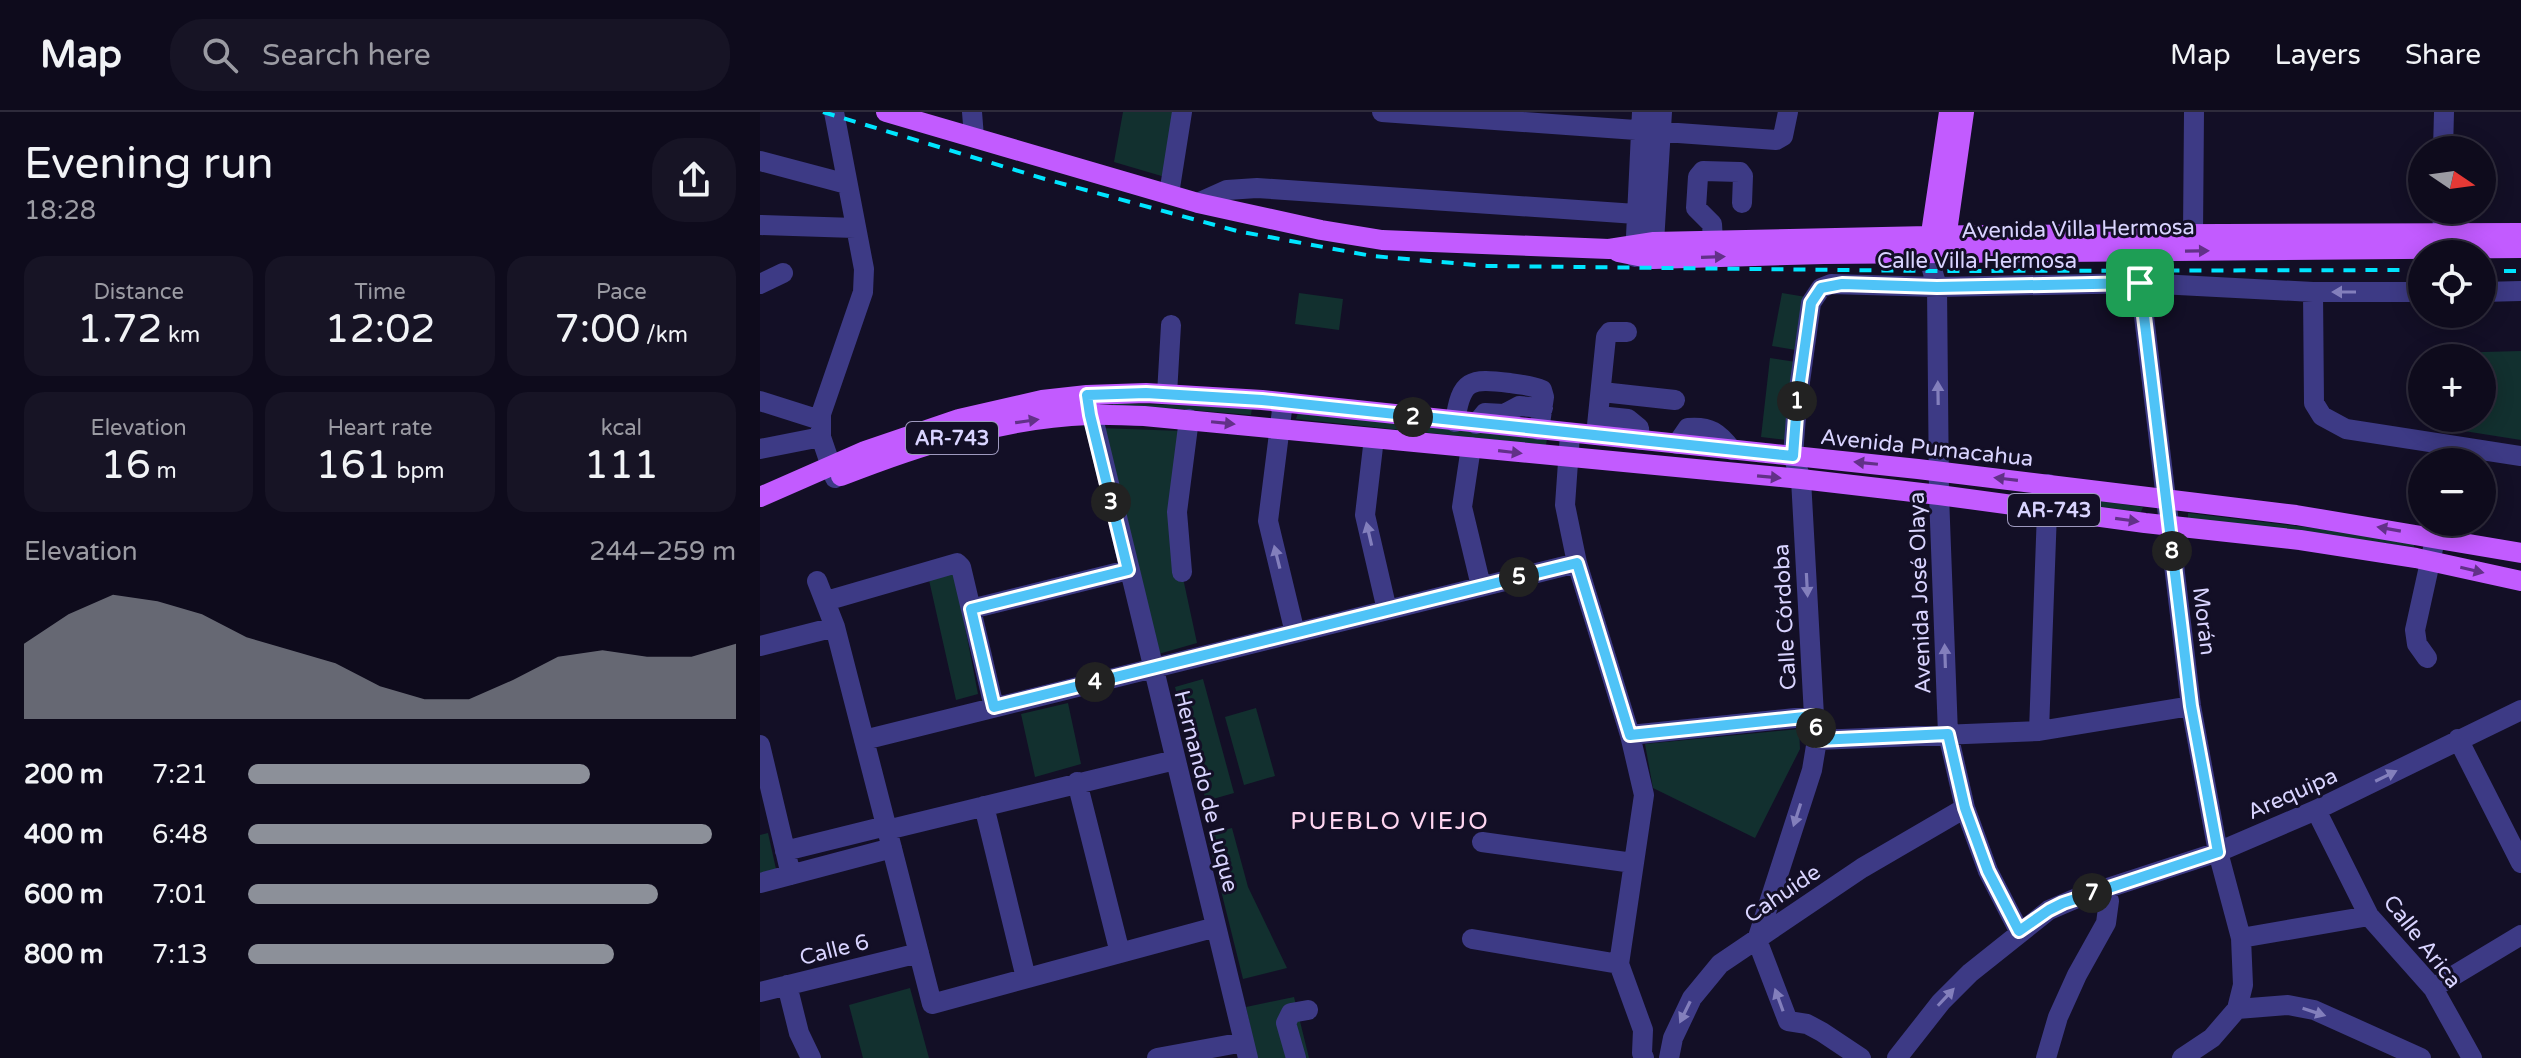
<!DOCTYPE html>
<meta charset="utf-8">
<style>
body{margin:0;font-family:"Varela Round",sans-serif;background:#171425;color:#f1f3f6;height:100vh;display:flex;flex-direction:column;font-size:30px;white-space:nowrap}
*{box-sizing:border-box;margin:0}
p{font-size:26px;color:#9b9ba3}
.icon{flex:none;width:44px;height:44px;fill:none;stroke:currentColor;stroke-width:2;stroke-linecap:round;stroke-linejoin:round}
.map{position:relative;flex:1;overflow:hidden}
.details{display:flex;flex-direction:column;background:#0e0b1c;width:760px}
.details>*{flex:none}
.needle{width:52px;rotate:103deg}
.controls{position:absolute;left:1648px;top:24px;display:grid;gap:16px}
.controls a{display:grid;place-items:center;width:88px;height:88px;border-radius:50%;background:#0e0b1c;box-shadow:0 4px 20px #0003,0 0 0 2px #2e2b3b;font-size:40px}
.pin{position:absolute;display:grid;place-items:center;width:68px;height:68px;color:#fff;margin:-34px;border-radius:16px;box-shadow:0 4px 12px #0006}
.km{position:absolute;width:40px;height:40px;margin:-20px;border-radius:50%;background:#222;color:#fff;font-size:22px;line-height:40px;text-align:center}
.round{display:grid;place-items:center;flex:none;width:84px;height:84px;border-radius:32px;background:#171425}
.headline{display:flex;align-items:center;justify-content:space-between;height:136px;padding:0 24px}
h1{font-size:44px;font-weight:600;line-height:60px}
.figures{display:grid;grid-template-columns:repeat(3,1fr);gap:12px;height:136px;padding:8px 24px}
.figures div{display:grid;align-content:center;border-radius:20px;background:#171425;text-align:center}
.figures b{font-size:40px;font-weight:600}
.figures small{font-size:22px;font-weight:400}
.figures p{font-size:22px}
.chart{height:224px;padding:16px 24px}
.chart p{display:flex;justify-content:space-between}
.chart svg{width:100%;height:144px;margin-top:8px;fill:#8c9099;opacity:.7}
ul{padding:0 24px;list-style:none;font-size:26px}
li{display:grid;grid-template-columns:128px 96px 1fr;align-items:center;height:60px}
li i{height:20px;border-radius:10px;background:#8c9099}
header{display:flex;align-items:center;gap:48px;box-sizing:border-box;height:112px;padding:0 40px;background:#0e0b1c;border-bottom:2px solid #2e2b3b}
header strong{font-size:38px}
nav{display:flex;gap:44px;margin-inline-start:auto;font-size:28px}
.search{width:560px;height:72px;background:#171425;display:flex;align-items:center;gap:20px;box-sizing:border-box;padding:0 28px;border-radius:32px;color:#9b9ba3;font-size:30px}
main{display:flex;flex:1;min-height:0}
.map>svg:first-child{display:block}
.green{fill:#12302f}
.lines{fill:none;stroke-linecap:round;stroke-linejoin:round}
.minor{stroke:#3d3a85;stroke-width:20}
.major{stroke:#c25bff;stroke-width:20}
.rail{stroke:#00e5ff;stroke-width:4;stroke-dasharray:12 10;stroke-linecap:butt}
.oneway{fill:#623188}
.oneway2{fill:#837fbc}
.route-casing{stroke:#fff;stroke-width:16}
.route{stroke:#4fc3f7;stroke-width:10}
.labels{text-anchor:middle;stroke-width:6;stroke-linejoin:round;paint-order:stroke}
.shield{fill:#130f26;stroke:#9e99be;stroke-width:2}
.shield-label{font-size:20px;font-weight:bold;fill:#d9d4ff}
.street-label{font-size:22px;fill:#d9d4ff;stroke:#130f26}
.neighbourhood-label{font-size:24px;letter-spacing:2px;fill:#ffd6f0;stroke:#130f26}
</style>
<header>
<strong>Map</strong>
<div class="search"><svg class="icon" aria-label="search" viewBox="0 0 24 24"><circle cx="10" cy="10" r="6"/><path d="M15 15l6 6"/></svg>Search here</div>
<nav><a>Map</a><a>Layers</a><a>Share</a></nav>
</header>
<main>
<section class="details">
<div class="headline"><div><h1>Evening run</h1><p>18:28</p></div><a class="round"><svg class="icon" aria-label="share" viewBox="0 0 24 24"><path d="M12 15V3M7 8l5-5 5 5M5 13v7h14v-7"/></svg></a></div>
<div class="figures">
<div><p>Distance</p><b>1.72<small> km</small></b></div>
<div><p>Time</p><b>12:02</b></div>
<div><p>Pace</p><b>7:00<small> /km</small></b></div>
</div>
<div class="figures">
<div><p>Elevation</p><b>16<small> m</small></b></div>
<div><p>Heart rate</p><b>161<small> bpm</small></b></div>
<div><p>kcal</p><b>111</b></div>
</div>
<div class="chart"><p><span>Elevation</span>244–259 m</p>
<svg viewBox="0 0 160 44" preserveAspectRatio="none"><path d="M0 44V21L10 12L20 6L30 8L40 12L50 19L60 23L70 27L80 34L90 38L100 38L110 32L120 25L130 23L140 25L150 25L160 21V44z"/></svg>
</div>
<ul>
<li><b>200 m</b>7:21<i style="width:70%"></i></li>
<li><b>400 m</b>6:48<i style="width:95%"></i></li>
<li><b>600 m</b>7:01<i style="width:84%"></i></li>
<li><b>800 m</b>7:13<i style="width:75%"></i></li>
</ul>
</section>
<div class="map">
<svg width="1761" height="946" viewBox="0 0 1761 946">
<rect width="100%" height="100%" fill="#130f26"/>
<path class="green" d="M363 0H417L405 65 354 50Z
M539 181 583 187 579 218 535 212Z
M1022 181 1046 185 1036 238 1012 234Z
M1761 239V328L1685 316V306H1722V246H1686V241Z
M1010 246 1036 250 1027 328 1001 325Z
M353 291 492 296 491 303 408 296H353Z
M538 301 787 327 786 333 536 307Z
M339 316 422 319 412 415 437 531 395 543Z
M1298 383 1383 395 1381 400 1297 389Z
M1428 401 1655 428 1654 435 1428 407Z
M194 458 218 582 196 588 169 468Z
M443 567 474 681 446 689 415 575Z
M308 591 321 652 275 665 261 602Z
M496 596 515 664 484 673 465 605Z
M1039 617 1040 637 995 726 893 676 885 632Z
M472 716 488 775 527 856 483 867 447 722Z
M8 721 16 757 0 761V723Z
M150 876 169 946H103L89 893Z
M534 885 549 946H497L486 895Z"/>
<g class="lines">
<path class="minor" d="M74 0 104 157 103 180 61 302V325L75 366
M212 0 214 25
M622 0 1016 28 1023 24 1028 0
M1683 38 1684 0
M0 49 87 72
M409 82 422 0
M438 91 467 78 497 76 876 102
M0 113 95 116
M1433 122 1434 0
M1377 123 1380 171 1431 594 1458 740 1481 826 1483 873 1477 897
M953 129 952 112 936 96 938 65 943 59 980 60 983 64 982 91
M1682 136 1683 98
M1168 143 1177 175 1179 383 1188 622 1205 696 1228 759 1259 819
M875 145 882 0
M893 147 902 0
M0 172 23 161
M1553 180 1554 291 1562 304 1586 317 1761 344
M1722 180 1761 179
M842 280 915 288
M407 282 411 213
M328 285 488 946
M0 289 60 308
M523 290 508 409 535 521
M839 304 868 307 879 316 880 328
M695 310C701 267 710 266 750 271 761 273 772 273 782 278L784 285 779 318
M716 312 725 301 744 302 759 294 783 296
M810 322 805 393 817 451 870 623 884 683 859 852 883 918 882 941 884 946
M836 323 846 225 850 220H867
M614 326 605 403 627 498
M917 332 928 316C950 314 959 321 972 338
M711 335 702 395 721 474
M0 337 61 325
M422 460 417 400 429 307
M57 469 75 515 172 892 456 815
M66 489 197 451 201 455 234 595
M211 497 368 458
M0 534 75 515
M1667 546 1657 532 1655 518 1674 432
M1279 619 1288 372
M870 623 1054 604
M1698 627 1761 751
M104 628 817 451
M1057 628 1279 619 1431 594
M0 633 31 763
M317 670 360 841
M224 694 266 866
M1556 698 1609 804 1673 876 1712 946
M127 718 415 648
M722 730 873 751
M25 739 126 714
M0 771 132 736
M1481 826 1609 804
M712 827 859 852
M997 828 1052 658 1057 628 1054 604 1041 367 1033 344 1037 291 1051 191 1061 176 1071 172 1177 175 1380 171 1553 180H1662
M997 828 1028 909 1047 912 1062 920 1101 946
M27 873 39 921 51 946
M1673 876 1761 823
M0 880 159 841
M397 946 484 930
M536 946 526 911 531 901 548 898
M909 946 913 926 932 886 960 852 1102 756 1205 696
M1137 946 1181 890 1210 861 1289 798 1317 786 1458 740 1556 698 1761 598
M1286 946 1298 905 1317 863 1346 811 1349 789 1345 777
M1422 946 1452 926 1477 897 1528 893 1554 898 1661 946"/>
<path class="major" d="M126 0 438 91 561 118 622 128 849 137 894 130 1215 123 1761 121
M1185 134 1204 0
M1169 135 1189 0
M858 140 893 147 1064 142 1761 136
M81 364C160 333 244 306 329 303 347 302 366 304 384 304L1041 367 1179 383 1385 411 1540 428 1656 446 1761 469
M0 385 105 339 199 307 282 288 327 283 386 281 502 288 1158 357 1536 403 1761 441"/>
<path class="rail" d="M63 0 285 67 477 119 612 144 727 154 1173 159 1662 158
M1722 159H1761"/>
</g>
<defs><path id="oneway-solid" d="M-6-.8H1V-3.2L6.5 0L1 3.2V.8H-6Z" transform="scale(2)"/></defs>
<g class="oneway">
<use href="#oneway-solid" transform="translate(1437 139) rotate(-1)"/>
<use href="#oneway-solid" transform="translate(953 145) rotate(-2)"/>
<use href="#oneway-solid" transform="translate(267 309) rotate(-8)"/>
<use href="#oneway-solid" transform="translate(463 311) rotate(6)"/>
<use href="#oneway-solid" transform="translate(750 340) rotate(7)"/>
<use href="#oneway-solid" transform="translate(1106 351) rotate(-174)"/>
<use href="#oneway-solid" transform="translate(1009 365) rotate(5)"/>
<use href="#oneway-solid" transform="translate(1246 367) rotate(-173)"/>
<use href="#oneway-solid" transform="translate(1367 408) rotate(8)"/>
<use href="#oneway-solid" transform="translate(1629 417) rotate(-170)"/>
<use href="#oneway-solid" transform="translate(1712 458) rotate(13)"/>
</g>
<g class="oneway2">
<use href="#oneway-solid" transform="translate(1584 180) rotate(-180)"/>
<use href="#oneway-solid" transform="translate(1178 281) rotate(-91)"/>
<use href="#oneway-solid" transform="translate(609 422) rotate(-103)"/>
<use href="#oneway-solid" transform="translate(517 445) rotate(-104)"/>
<use href="#oneway-solid" transform="translate(1047 473) rotate(87)"/>
<use href="#oneway-solid" transform="translate(1185 544) rotate(-92)"/>
<use href="#oneway-solid" transform="translate(1626 664) rotate(-26)"/>
<use href="#oneway-solid" transform="translate(1037 703) rotate(108)"/>
<use href="#oneway-solid" transform="translate(1186 885) rotate(-47)"/>
<use href="#oneway-solid" transform="translate(1019 888) rotate(-110)"/>
<use href="#oneway-solid" transform="translate(925 900) rotate(116)"/>
<use href="#oneway-solid" transform="translate(1554 900) rotate(18)"/>
</g>
<g class="lines">
<g class="route-casing">
<path id="route" d="M1380 171 1431 594 1458 740 1303 791 1289 798 1259 819 1228 759 1205 696 1188 622 1057 628 1054 604 870 623 817 451 234 595 211 497 368 458 330 303 327 283 386 281 502 288 1033 344 1037 291 1051 191 1061 176 1082 172 1177 175Z"/>
</g>
<use href="#route" class="route"/>
</g>
<g class="labels">
<g class="shield">
<rect x="146" y="310" width="92" height="32" rx="6"/>
<rect x="1248" y="382" width="92" height="32" rx="6"/>
</g>
<g class="shield-label">
<text x="192" y="333">AR-743</text>
<text x="1294" y="405">AR-743</text>
</g>
<g class="street-label">
<text transform="translate(1318 116) rotate(-1)" y="8">Avenida Villa Hermosa</text>
<text x="1217" y="156">Calle Villa Hermosa</text>
<text transform="translate(1167 335) rotate(6)" y="8">Avenida Pumacahua</text>
<text transform="translate(1159 481) rotate(-92)" y="8">Avenida José Olaya</text>
<text transform="translate(1024 505) rotate(-93)" y="8">Calle Córdoba</text>
<text transform="translate(1445 509) rotate(83)" y="8">Morán</text>
<text transform="translate(447 679) rotate(76)" y="8">Hernando de Luque</text>
<text transform="translate(1532 681) rotate(-24)" y="8">Arequipa</text>
<text transform="translate(1022 781) rotate(-34)" y="8">Cahuide</text>
<text transform="translate(1663 829) rotate(52)" y="8">Calle Arica</text>
<text transform="translate(74 837) rotate(-14)" y="8">Calle 6</text>
</g>
<g class="neighbourhood-label">
<text x="630" y="717">PUEBLO VIEJO</text>
</g>
</g>
</svg>
<div class="controls">
<a><svg class="needle" viewBox="-14 -14 28 28"><path d="M0-13l5 13h-10z" fill="#e53935"/><path d="M0 13l5-13h-10z" fill="#9b9ba3"/></svg></a>
<a><svg class="icon" aria-label="locate" viewBox="0 0 24 24"><circle cx="12" cy="12" r="6"/><path d="M12 2v4M12 18v4M2 12h4M18 12h4"/></svg></a>
<a>+</a>
<a>−</a>
</div>
<div class="pin" style="left:1380px;top:171px;background:#1e9e55"><svg class="icon" aria-label="arrive" viewBox="0 0 24 24"><path d="M6 21V4h12l-3 4 3 4H6"/></svg></div>
<b class="km" style="left:1037px;top:289px">1</b>
<b class="km" style="left:653px;top:305px">2</b>
<b class="km" style="left:351px;top:390px">3</b>
<b class="km" style="left:335px;top:570px">4</b>
<b class="km" style="left:759px;top:465px">5</b>
<b class="km" style="left:1056px;top:616px">6</b>
<b class="km" style="left:1332px;top:781px">7</b>
<b class="km" style="left:1412px;top:439px">8</b>
</div>
</main>
